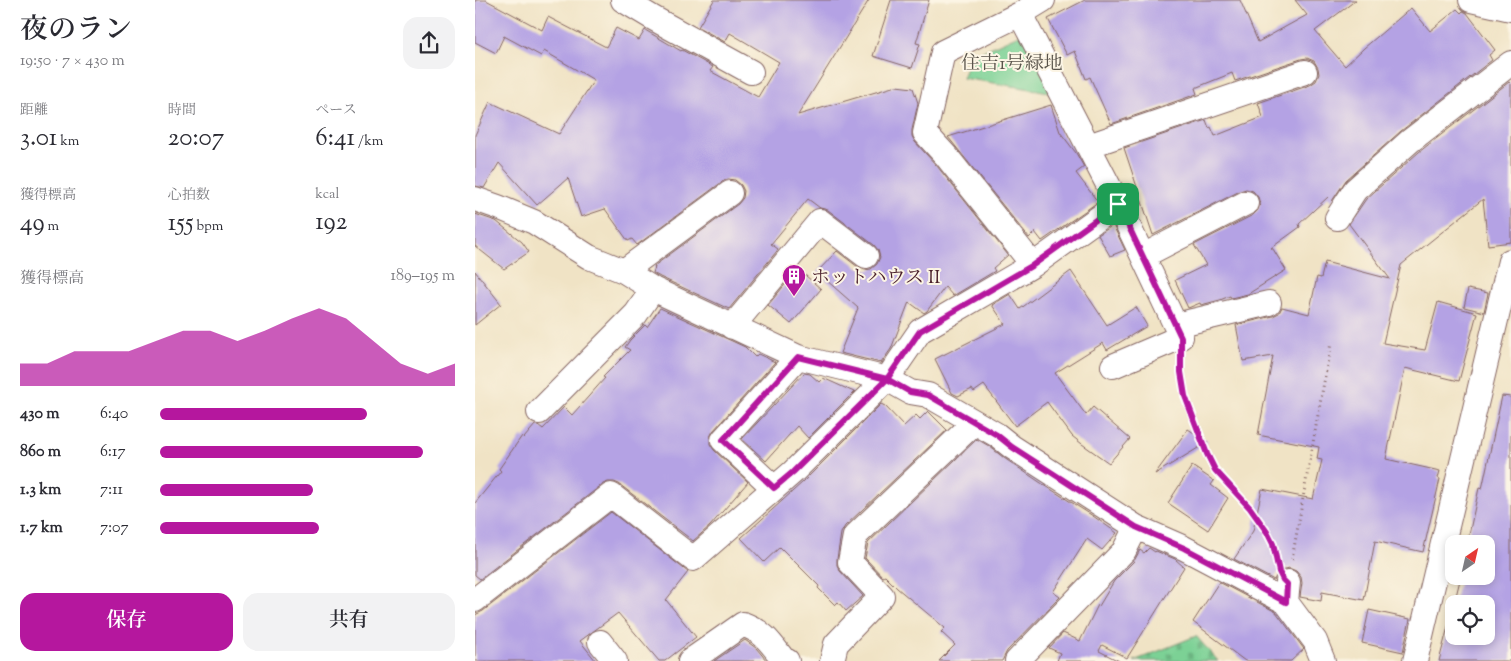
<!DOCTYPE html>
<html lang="ja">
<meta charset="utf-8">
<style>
body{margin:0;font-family:"Sorts Mill Goudy","Noto Serif JP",serif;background:#f2f2f3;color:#2b2b33;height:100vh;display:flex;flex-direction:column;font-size:19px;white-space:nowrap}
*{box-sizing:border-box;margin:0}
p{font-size:16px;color:#7c7c81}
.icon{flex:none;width:28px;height:28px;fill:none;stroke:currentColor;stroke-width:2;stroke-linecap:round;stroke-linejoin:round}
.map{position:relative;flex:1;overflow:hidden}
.panel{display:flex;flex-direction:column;background:#fff;width:475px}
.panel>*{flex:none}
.needle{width:32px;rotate:34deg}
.tools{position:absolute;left:970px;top:535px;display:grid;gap:10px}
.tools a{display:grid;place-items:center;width:50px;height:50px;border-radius:10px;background:#fff;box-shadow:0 2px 8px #0003;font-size:25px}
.pin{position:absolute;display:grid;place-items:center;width:42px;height:42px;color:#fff;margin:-21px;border-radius:10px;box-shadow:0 2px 8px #0006}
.round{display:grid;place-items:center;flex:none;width:52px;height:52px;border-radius:15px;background:#f2f2f3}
.summary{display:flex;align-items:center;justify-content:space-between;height:85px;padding:0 20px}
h1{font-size:28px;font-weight:600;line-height:38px}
.figures{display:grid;grid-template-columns:repeat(3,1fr);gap:8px;height:85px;padding:5px 20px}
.figures div{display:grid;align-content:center}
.figures b{font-size:25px;font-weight:600}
.figures small{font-size:14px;font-weight:400}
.figures p{font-size:14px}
.chart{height:140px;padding:10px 20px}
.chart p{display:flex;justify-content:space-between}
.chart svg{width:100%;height:90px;margin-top:5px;fill:#b5179e;opacity:.7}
.cta{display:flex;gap:10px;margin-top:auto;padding:10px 20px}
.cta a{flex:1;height:58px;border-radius:15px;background:#b5179e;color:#fff;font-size:20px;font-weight:600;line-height:58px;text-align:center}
.cta a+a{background:#f2f2f3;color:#2b2b33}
ul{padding:0 20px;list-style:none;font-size:16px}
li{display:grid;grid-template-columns:80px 60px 1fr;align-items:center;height:38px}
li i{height:12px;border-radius:6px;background:#b5179e}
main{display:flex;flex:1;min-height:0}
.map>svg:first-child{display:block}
.cemetery{fill:url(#cemetery-stones);stroke:#627860}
.green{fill:#7bd195;stroke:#627860}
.building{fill:#b4a2e4}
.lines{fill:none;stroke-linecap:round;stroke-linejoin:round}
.minor-casing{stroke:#846461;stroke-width:26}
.path{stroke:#846461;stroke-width:3;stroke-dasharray:1 4;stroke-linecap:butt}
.minor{stroke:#fff;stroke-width:24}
.route-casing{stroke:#fff;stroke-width:10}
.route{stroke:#b5179e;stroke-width:6}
.labels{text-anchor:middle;stroke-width:4;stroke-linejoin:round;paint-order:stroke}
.park-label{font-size:19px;fill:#59544b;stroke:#fcf5e5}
.poi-label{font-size:19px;fill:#4a1f2b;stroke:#fcf5e5;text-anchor:start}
</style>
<main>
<section class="panel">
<div class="summary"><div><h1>夜のラン</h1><p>19:50 · 7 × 430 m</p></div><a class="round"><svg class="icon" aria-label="share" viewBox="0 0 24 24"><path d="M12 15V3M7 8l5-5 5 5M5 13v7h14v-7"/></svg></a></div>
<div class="figures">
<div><p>距離</p><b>3.01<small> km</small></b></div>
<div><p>時間</p><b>20:07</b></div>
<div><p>ペース</p><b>6:41<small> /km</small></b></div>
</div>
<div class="figures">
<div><p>獲得標高</p><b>49<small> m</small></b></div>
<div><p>心拍数</p><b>155<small> bpm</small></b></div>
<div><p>kcal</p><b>192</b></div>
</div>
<div class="chart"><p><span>獲得標高</span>189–195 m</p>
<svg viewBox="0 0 160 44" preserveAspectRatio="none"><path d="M0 44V33L10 33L20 27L30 27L40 27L50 22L60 17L70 17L80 22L90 17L100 11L110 6L120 11L130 22L140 33L150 38L160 33V44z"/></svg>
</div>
<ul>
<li><b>430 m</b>6:40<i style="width:70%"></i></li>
<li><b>860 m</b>6:17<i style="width:89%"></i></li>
<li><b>1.3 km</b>7:11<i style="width:52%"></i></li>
<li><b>1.7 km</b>7:07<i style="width:54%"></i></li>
</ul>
<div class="cta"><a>保存</a><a>共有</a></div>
</section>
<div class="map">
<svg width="1036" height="661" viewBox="0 0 1036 661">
<defs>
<pattern id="cemetery-stones" width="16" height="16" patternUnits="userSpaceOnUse" patternTransform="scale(1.25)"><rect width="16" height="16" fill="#7bd195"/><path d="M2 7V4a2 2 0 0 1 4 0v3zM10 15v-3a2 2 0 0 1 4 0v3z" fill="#6cb381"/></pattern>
</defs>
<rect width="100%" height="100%" fill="#fcf5e5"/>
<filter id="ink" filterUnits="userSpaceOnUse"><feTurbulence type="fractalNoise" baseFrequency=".02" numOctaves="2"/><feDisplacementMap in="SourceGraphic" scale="10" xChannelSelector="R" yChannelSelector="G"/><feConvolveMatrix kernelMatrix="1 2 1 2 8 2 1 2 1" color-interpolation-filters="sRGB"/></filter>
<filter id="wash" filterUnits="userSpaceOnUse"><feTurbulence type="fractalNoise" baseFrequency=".0096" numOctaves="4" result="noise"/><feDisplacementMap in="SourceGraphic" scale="20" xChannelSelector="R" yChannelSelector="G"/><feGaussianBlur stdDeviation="1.12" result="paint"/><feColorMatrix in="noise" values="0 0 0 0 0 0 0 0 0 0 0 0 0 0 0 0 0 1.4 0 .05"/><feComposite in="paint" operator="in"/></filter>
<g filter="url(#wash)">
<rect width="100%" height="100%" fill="#f0e3c5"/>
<path class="cemetery" d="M721 636 743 661H659Z"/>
<path class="green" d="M548 33 581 93 487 78 495 57Z"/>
<g id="blocks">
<path class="building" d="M0 0H11L67 30 73 17 131 47 141 28 164 40 170 30 206 51 207 50 238 67 235 71 283 97 304 62 255 33 250 42 223 27 239 0H394L323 115 421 86 438 88 443 103 437 130V136L440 142 462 166 533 255 518 268 520 271 478 296 470 287 452 311 449 313 434 302 416 349 406 363 365 353 383 308 342 272 362 251 383 267 390 270 396 269 402 264 405 257 403 250 399 245 353 210 345 208 333 199 296 244 303 249 302 251 254 309 185 277 178 273 180 267 179 266 263 204 268 198 269 191 266 185 260 180 253 179 247 182 162 245 157 239 153 241 130 209 106 217 93 178 62 205 24 163 9 188 0 186V135L15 102 84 134 119 80 69 51 66 56 29 36 21 53 0 42Z
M416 0H454L441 43 445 44 437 68 398 56Z
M610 0H765L783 42 832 15 820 0H881L840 31 870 66 889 48 936 8 955 31 982 9 986 13 988 11 992 13 1020 50 1014 55 1017 60 926 131 871 180 857 201 853 197 824 224 825 227 796 248 798 249 811 270 773 294 756 298 755 296 745 300 726 305 725 303 713 308 700 280 731 265 719 245 778 215 783 210 785 204 783 197 778 191 771 189 765 191 678 235 649 148 731 120 734 128 736 127 740 136 788 117 783 103 835 85 841 81 844 74 843 68 839 61 832 58 826 59 760 81 757 73 720 88 722 94 636 124 615 77 611 79 600 51 592 55 573 19Z
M1034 82 1036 84V242L1013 245 1008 199 926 265 908 343 950 350 963 302 1002 313 984 381 930 368 911 459 965 471 963 478 965 479 948 552 900 541 889 600 847 592 846 601 825 597 827 583 826 577 821 571 814 568 807 570 802 574 799 580 759 559 778 531 787 489 838 499 847 460 842 459 844 447 783 435 798 356 768 361 761 325 798 316 804 313 807 307 834 314 842 277 846 278 850 262 915 279 874 224 891 199 944 152Z
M576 105 585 132 601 153 609 167 601 173 623 202 567 241 560 232 554 238 473 137Z
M0 214 21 221 47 242 54 252 29 269 0 246Z
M638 225 650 250 635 256 623 235Z
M323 269 346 289 316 324 293 305Z
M0 271 26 304 0 325Z
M596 271 632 325 661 307 672 326 632 350 628 343 580 373 611 415 618 407 655 439 634 463 607 444 597 436 572 402 540 426 509 385 499 392 497 389 483 396 477 393 460 359 530 324 517 305 535 294 545 309Z
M993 289 1013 293 1009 312 989 307Z
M185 308 270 347 280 357 283 354 300 362 238 431 235 437V444L239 450 273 482 235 526 218 541 144 484 139 482H133L128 484 5 579 0 575V503L26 471 24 469 47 436 49 438 60 425H63L68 429 89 407 97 415 130 378 128 377 155 350 150 347 155 340 170 325 172 327Z
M329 373 335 374 344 382 348 378 379 392 333 438 322 426 291 461 267 439Z
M1027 396 1036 397V661H964L979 604V636H1011V604H979L986 576H1011V544H992L1004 488 1007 489Z
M406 404 410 406 429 426 441 415 445 419 453 411 472 430 370 526 366 533 362 559V565L365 571 388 596 371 611 363 602 360 605 343 588 344 586 305 547 289 562 266 538 328 482Z
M713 429 733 442 680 474Z
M502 439 514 446 529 458 566 483 618 516 642 533 627 550 612 539 578 592 585 597 532 651 527 661H464L480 645 466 632 470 628 422 588 410 576 408 577 390 558 393 543Z
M717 466 739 481 736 485 753 498 733 530 693 503Z
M136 512 213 572 191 600 221 637 190 661H184L143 613 105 641 121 661H0V615L8 611Z
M674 548 680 552 681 551 700 559 709 567 652 658 627 645 624 651 644 661H582L585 653 574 648 588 633 605 641 623 605 624 606 639 581 659 561 665 550 669 553Z
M744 582 801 612 829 649 816 661H770L718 622Z
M894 610 935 619 928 652 887 643Z
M270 640 281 648 292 661H239Z"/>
</g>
</g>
<g filter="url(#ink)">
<use href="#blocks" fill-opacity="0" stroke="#846461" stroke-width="1"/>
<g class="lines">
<g class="minor-casing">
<path id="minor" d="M148 0 178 18 276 72
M996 0 1036 9
M545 14 643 204 706 337 638 366
M613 146 830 72
M0 199 23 207 59 222 114 257 149 271 178 289 323 357 412 379 435 392 453 395 522 435 537 447 661 527 709 548 811 602
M862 218 880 190 935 141 1036 63
M668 256 771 203
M558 265 472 157 450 133 468 52 545 14 568 0
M149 271 255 193
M701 325 794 303
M257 327 345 221 391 256
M64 412 161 314 178 289
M299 488 248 440 323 357
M813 582 811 602 840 641 848 661
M0 600 136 495 218 559 318 472 412 379 445 331 558 265 643 204
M125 642 140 661
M215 661 268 624C289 632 295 642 308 659L312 661
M357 661 361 644 407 596 375 562 380 536 499 423
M542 661 649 551 661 527
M940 661 1035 261H1036"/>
</g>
<path class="path" d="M706 362 710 396 732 454 739 470 775 508 792 532 798 544 802 561
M817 559 856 343"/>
<use href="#minor" class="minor"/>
</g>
</g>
<g class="lines" filter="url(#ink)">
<g class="route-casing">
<path id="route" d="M643 204 558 265 445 331 412 379 323 357 248 440 299 488 318 472 412 379 435 392 453 395 522 435 537 447 661 527 709 548 811 602 812 584 808 580 804 572 798 544 792 532 775 508 740 470 732 454 710 396 706 372V337L643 204"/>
</g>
<use href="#route" class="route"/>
</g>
<defs>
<g id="building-pin" transform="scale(1.25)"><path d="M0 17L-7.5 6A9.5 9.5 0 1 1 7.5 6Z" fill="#b5179e" stroke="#fcf5e5"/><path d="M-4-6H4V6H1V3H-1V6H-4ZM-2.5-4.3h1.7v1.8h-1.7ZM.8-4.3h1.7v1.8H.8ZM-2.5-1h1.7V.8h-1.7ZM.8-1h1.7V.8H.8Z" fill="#fff"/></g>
</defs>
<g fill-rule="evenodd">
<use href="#building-pin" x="319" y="276"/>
</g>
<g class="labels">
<g class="park-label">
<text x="537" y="69">住吉1号緑地</text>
</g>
<g class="poi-label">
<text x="336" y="283">ホットハウス II</text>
</g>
</g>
</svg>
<div class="tools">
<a><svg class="needle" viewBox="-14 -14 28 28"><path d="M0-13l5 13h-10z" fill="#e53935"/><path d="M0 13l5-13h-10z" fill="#7c7c81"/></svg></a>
<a><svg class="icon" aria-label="locate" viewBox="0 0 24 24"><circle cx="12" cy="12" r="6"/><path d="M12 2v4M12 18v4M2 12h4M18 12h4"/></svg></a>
</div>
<div class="pin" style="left:643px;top:204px;background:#1e9e55"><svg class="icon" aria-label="arrive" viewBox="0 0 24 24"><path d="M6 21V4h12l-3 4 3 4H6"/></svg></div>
</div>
</main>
